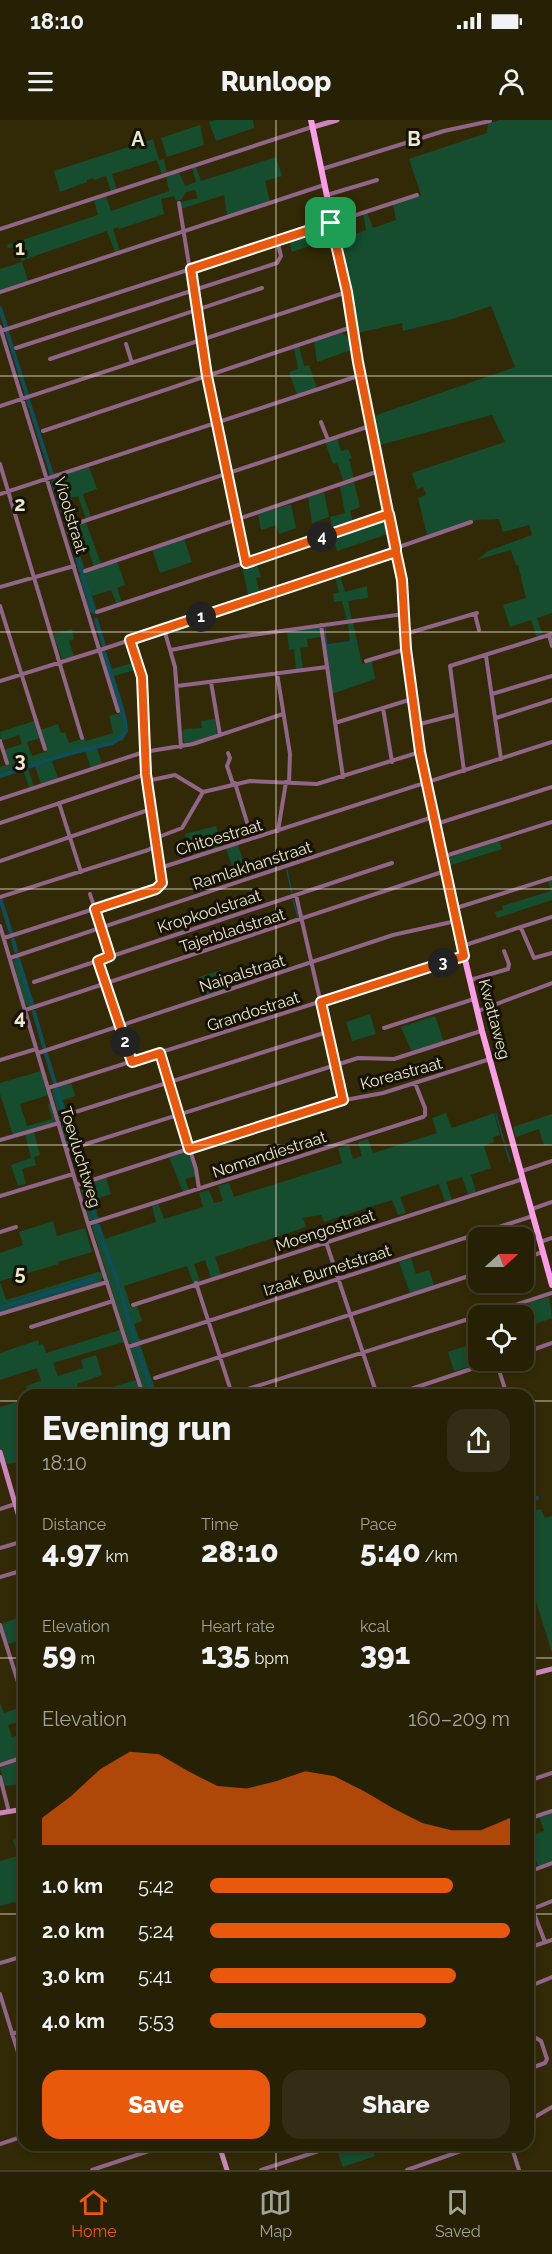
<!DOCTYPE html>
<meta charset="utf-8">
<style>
body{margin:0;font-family:Raleway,sans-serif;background:#322d13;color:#f1f3f6;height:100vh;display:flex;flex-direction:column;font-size:22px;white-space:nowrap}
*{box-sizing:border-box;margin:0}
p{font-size:20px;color:#a4a39a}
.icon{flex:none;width:33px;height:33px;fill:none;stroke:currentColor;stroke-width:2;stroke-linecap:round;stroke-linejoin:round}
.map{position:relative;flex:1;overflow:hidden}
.panel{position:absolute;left:18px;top:1269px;width:516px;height:762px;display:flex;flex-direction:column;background:#262004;border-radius:18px;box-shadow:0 3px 9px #0003,0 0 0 2px #423e26}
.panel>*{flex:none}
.needle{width:39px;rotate:69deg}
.tools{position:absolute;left:468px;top:1107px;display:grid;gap:12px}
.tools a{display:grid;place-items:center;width:66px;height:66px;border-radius:12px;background:#262004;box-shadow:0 3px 9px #0003,0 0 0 2px #423e26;font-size:30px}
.pin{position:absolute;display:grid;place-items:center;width:51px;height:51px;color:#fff;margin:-26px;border-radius:12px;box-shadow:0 3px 9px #0006}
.km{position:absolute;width:30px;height:30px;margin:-15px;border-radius:50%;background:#222;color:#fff;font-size:16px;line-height:30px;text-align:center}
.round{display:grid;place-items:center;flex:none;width:63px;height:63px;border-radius:18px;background:#322d13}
.overview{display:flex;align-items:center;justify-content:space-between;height:102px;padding:0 24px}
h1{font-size:33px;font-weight:800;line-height:45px}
.metrics{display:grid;grid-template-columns:repeat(3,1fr);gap:9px;height:102px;padding:6px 24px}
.metrics div{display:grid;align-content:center}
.metrics b{font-size:30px;font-weight:800}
.metrics small{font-size:16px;font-weight:400}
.metrics p{font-size:16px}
.chart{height:168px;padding:12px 24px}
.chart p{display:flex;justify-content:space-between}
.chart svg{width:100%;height:108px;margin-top:6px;fill:#ea580c;opacity:.7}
.cta{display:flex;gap:12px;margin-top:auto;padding:12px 24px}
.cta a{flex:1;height:69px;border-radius:18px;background:#ea580c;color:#fff;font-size:24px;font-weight:800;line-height:69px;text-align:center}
.cta a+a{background:#322d13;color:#f1f3f6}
ul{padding:0 24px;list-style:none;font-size:20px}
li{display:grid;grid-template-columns:96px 72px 1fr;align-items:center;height:45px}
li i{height:15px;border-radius:8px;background:#ea580c}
.status{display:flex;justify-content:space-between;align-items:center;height:42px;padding:0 30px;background:#262004;direction:ltr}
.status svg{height:16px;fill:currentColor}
header{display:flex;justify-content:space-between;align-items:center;height:78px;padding:0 24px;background:#262004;font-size:27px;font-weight:800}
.dock{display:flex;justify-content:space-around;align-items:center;height:84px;border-top:2px solid #423e26;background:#262004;font-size:16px;color:#a4a39a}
.dock a{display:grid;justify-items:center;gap:3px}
.dock .active{color:#ea580c}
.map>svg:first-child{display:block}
.green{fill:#154d2e}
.water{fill:#0e4e5b}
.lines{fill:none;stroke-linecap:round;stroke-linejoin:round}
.stream{stroke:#0e4e5b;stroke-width:1.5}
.canal{stroke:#0e4e5b;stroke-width:4}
.street{stroke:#916587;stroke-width:4}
.secondary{stroke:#cc85bc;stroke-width:5}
.primary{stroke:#f99de6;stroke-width:6}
.route-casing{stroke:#fff;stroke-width:12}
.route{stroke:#ea580c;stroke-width:8}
.grid{fill:none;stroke:#ede8d4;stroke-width:1.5;stroke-opacity:0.55}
.labels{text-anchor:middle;stroke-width:6;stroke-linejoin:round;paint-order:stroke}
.street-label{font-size:16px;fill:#ede8d4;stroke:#161305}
.grid-label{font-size:20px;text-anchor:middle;font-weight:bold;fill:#ede8d4;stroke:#161305;stroke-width:6;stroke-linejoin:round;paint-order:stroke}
</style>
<div class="status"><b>18:10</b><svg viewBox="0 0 49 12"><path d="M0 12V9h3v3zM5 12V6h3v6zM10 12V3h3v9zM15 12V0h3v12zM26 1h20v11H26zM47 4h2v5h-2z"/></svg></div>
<header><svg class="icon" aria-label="menu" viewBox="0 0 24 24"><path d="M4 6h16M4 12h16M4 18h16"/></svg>Runloop<svg class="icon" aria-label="person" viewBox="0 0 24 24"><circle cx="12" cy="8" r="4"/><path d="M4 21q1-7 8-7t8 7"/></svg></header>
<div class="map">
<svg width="552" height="2050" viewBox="0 0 552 2050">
<rect width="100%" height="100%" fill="#322a06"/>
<path class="green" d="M215 0H253L254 8 216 21 209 2Z
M499 0H552V493L537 498 543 516 537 518 531 500 510 507 503 485 526 478 518 445H516L511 430 477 440 488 431 532 415 529 405 503 412 499 399 476 400 427 415 418 378 426 375 423 367 417 369 412 353 505 322 492 295 376 326 371 297 515 247 491 186 452 199 403 211 402 203 358 213 342 119 366 110 363 93 367 92 373 108 396 100 393 84 421 75 409 39 487 13 488 4Z
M200 5 204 25 167 37 161 18Z
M153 19 159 40 164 39 167 54 162 55 157 40 112 54 117 70 111 72 106 56 94 60 93 58 87 60V62L60 72 54 51Z
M276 37 282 56 265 61 270 82 227 96 224 75 181 89V82L198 78 195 70 186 72 181 80 176 81 174 76 161 79 164 94 119 109 118 107 113 109 120 131 115 132 107 111 26 139 22 142 28 161 0 170V149L22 142 17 126 8 128 7 125 98 95 94 80 106 76 111 91 169 71 166 56 179 52 185 66 196 62 192 48 196 47 201 61Z
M315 109 318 123 292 132 288 118Z
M342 213 349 218 351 230 317 242 314 221Z
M299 226 304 246 309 245 317 268 297 275 289 252 298 249 294 228Z
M337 318 341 331 348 329 352 338 349 339 354 359 344 362 337 343 333 344 325 322Z
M89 347 97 369 83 374 91 397 86 399 78 376 71 378 78 401 68 405 86 402 101 444 94 447 87 426 78 429 85 450 79 452 51 362 54 358Z
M354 362 360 387 350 391 354 406 333 413 330 397 345 393 340 366Z
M324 372 329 397 312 403 308 377Z
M291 384 296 408 279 414 276 405 261 410 258 394Z
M382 398 386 400 388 414 337 431 333 415Z
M184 419 192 442 160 453 152 429Z
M117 441 125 465 117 468 122 483 117 485 111 470 92 476 97 491 90 493 79 455Z
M256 441 261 457 256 458 260 475 249 479 242 446Z
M339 452 345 472 367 466 368 478 348 481 352 500H347L342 481 334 482 333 474 339 472 334 453Z
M348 503H353L362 544 372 541 375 559 332 574 325 525 350 522Z
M317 507 319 508 321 517 307 519 308 527 300 528 303 549 296 550 294 529 289 530 287 511Z
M72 509 74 519 69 521 74 536 62 539 53 514Z
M105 530 112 549 136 542 138 549 114 556C119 575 133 602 123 620L97 628 102 644 91 648 85 631 52 641 58 658 41 664 35 647 28 649 34 666 29 667 23 650 0 658V647L8 644 4 630 22 624 19 615 1 621 0 612 34 601 40 618 27 622 32 636 47 631 40 610 58 604 61 613 65 612 69 623 85 618 86 621 113 613 109 596 120 593 101 532Z
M215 599 217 614 193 622 184 623 182 612 185 609 202 608 201 601Z
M216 706 222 726 193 736 185 714Z
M499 721 502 729 448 746 445 743 447 738Z
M238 724 244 743 250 741 254 754 243 758 238 746 232 747 226 728Z
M552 759V780L497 798 495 792 503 790 502 786 551 771 548 761Z
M19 836 34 886 31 887 25 884 13 841Z
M221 850 228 869 206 877 199 857Z
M370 894 376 914 352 921 346 902Z
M435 896 444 922 412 932 401 907Z
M41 951 48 975 20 984 27 1006 52 999 48 984 51 983 55 1002 13 1015 0 974V963Z
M71 962 75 976 63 980 77 1026 70 1028 67 1026 52 972 54 968Z
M446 993 452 1008 494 993 500 1015 493 1017 494 1022 484 1026 491 1048 471 1055 476 1072 468 1074 462 1057 446 1062 452 1080 445 1082 439 1064 400 1077 406 1093 398 1095 392 1080 324 1102 321 1095 303 1098 306 1107 215 1137 221 1155 211 1158 205 1140 194 1144 200 1161 193 1163 187 1146 124 1166 131 1187 137 1186 142 1201 134 1204 139 1218 142 1221 133 1224 128 1222 92 1107 93 1104H100L105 1119 156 1102 152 1085 158 1083 164 1099 203 1087 199 1073 209 1070 214 1083 223 1081 218 1066 229 1063 234 1077 342 1043 338 1028 349 1025 353 1039 362 1036 358 1022 368 1019 373 1033 437 1013 432 998Z
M552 994V1024L544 1026 539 1009 516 1017 513 1007Z
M34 1012 40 1035 34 1037 36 1045 22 1049 26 1064 18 1066 11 1045 31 1038 25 1014Z
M186 1032 190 1035 196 1056 185 1059 189 1070 183 1072 169 1037Z
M106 1057 111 1074 93 1080 99 1099 92 1101 89 1100 81 1068 84 1065Z
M53 1101 57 1116 85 1108 92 1132 58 1142 59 1144 0 1161V1133L23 1125 19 1112Z
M411 1138 416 1154 429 1150 434 1165 410 1173 399 1142Z
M98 1152 103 1153V1157L99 1163 0 1193V1190L95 1162V1156L0 1185V1162L6 1180Z
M549 1177 552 1198 535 1204 528 1183Z
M120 1210 124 1222 53 1243 58 1256 83 1248 81 1240 96 1235 102 1255 77 1264 80 1275H28L26 1266 41 1261 37 1248 0 1260V1233L38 1220 39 1225 43 1224 46 1233Z
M478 1222V1240L486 1242 454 1251 448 1232Z
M140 1224 157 1275H144L130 1230Z
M136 1260 141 1275H86Z
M24 1280 23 1337 16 1338V1343L5 1344 0 1327V1287Z
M541 1389 545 1398 552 1396V1533L528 1455V1426L531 1425 528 1415V1392Z
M20 1497 24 1510V1519L8 1524 1 1504Z
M0 1583 4 1593 24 1586V1600L8 1605 12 1617 24 1613V1636L0 1643Z
M24 1639V1664L4 1666 0 1648Z
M552 1692V1741L538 1746 532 1730 528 1731V1717L544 1711 539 1697Z
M24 1717V1791L23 1788 14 1782 0 1786V1741L18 1736 13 1720Z
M341 2025H371L375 2036 343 2047 336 2027Z"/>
<path class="water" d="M95 1156 97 1161 95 1162 0 1190V1185Z"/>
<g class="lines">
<path class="stream" d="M203 499 220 494
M325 508 328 537
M168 514V511L196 501
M328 525 357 521
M287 750 292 774
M145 775 156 772
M293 780 298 797
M126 781 138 777
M496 994 504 1022
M505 1025 510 1042"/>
<path class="canal" d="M0 188 6 207
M7 212 27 275
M28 280 52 355
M54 362 94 492
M96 500 104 526
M0 656 63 635 112 623 122 617 126 611 125 601 105 534
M1 781 11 813
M13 820 16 831
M18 839 32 884
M34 892 44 927
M46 934 55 963
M57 970 72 1023
M75 1032 83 1059
M85 1066 95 1097
M97 1105 115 1154 135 1220
M138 1229 153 1275
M528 1381 537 1378"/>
<path class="street" d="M322 49 444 11 490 1
M327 75 377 60
M179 83 207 256 246 443
M0 109 312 7
M0 172 324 65
M0 207 118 591
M1 211 417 75
M126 224 132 243
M16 228 277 143 281 136 277 120
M50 239 262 168
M0 286 347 172
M321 302 328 320
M43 311 352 207
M0 344 82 618
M0 374 361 255
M69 406 370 306
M396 428 471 402
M85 451 379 351
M0 467 74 446
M0 486 45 629
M97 492 389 395
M475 494 479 510
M321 505 343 657
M164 509 175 547 181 627
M405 514 477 493
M549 515 552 526
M171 530 237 517 404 494
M486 536 501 639
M366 541 406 529
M277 553 290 634 289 663
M0 561 100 530 396 432
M211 562 220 615
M177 566 327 547
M492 574 552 556
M383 588 392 642
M496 598 552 580
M335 603 412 579
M416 605 455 595
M0 621 7 643
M228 633 230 638 227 646 233 664
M464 651 450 546 552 514
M147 661 175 655 203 672
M235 663 250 712
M0 679 144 632 193 624 283 594
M59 683 81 752
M0 703 146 654
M436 704 552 667
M278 711 286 662
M156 718 182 708 203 672 250 661 317 664 420 632
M442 737 552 702
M0 741 151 689
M160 748 552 622
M90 774 110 836
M296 775 343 980
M0 777 148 730 157 725
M453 789 552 758
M0 806 88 1104 143 1275
M521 808 534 838 552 833
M4 818 156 769 161 765 146 654 142 557 130 520
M462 826 552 797
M10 838 433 697
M97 841 132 942
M470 860 508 849 509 844 504 831
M34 862 392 743
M25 890 445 751
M478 891 552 863
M384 908 474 879
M38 933 393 815 456 801
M160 933 196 1049 199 1069
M0 940 36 929
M48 968 464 836
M69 994 327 912
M0 1020 59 1003
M67 1030 358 938 394 939 481 911
M522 1051 552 1041
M77 1065 334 982 383 973 490 939
M0 1076 73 1054
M532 1089 552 1082
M88 1104 423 997 425 995V988L415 963
M0 1112 16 1107
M326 1122 377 1275
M540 1122 552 1118
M524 1138 543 1132
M196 1163 232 1274
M133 1185 523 1059
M0 1194 107 1162
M481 1196 552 1173
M31 1207 113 1181
M128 1227 533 1096
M524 1233 552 1223
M496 1241 507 1275
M155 1258 478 1153
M232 1274 478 1196
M393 1275 498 1240
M0 1389 15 1384
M0 1428 24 1421
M0 1457 24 1450
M0 1505 24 1581
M0 1645 24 1637
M0 1657 9 1692
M528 1661 552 1653
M528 1699 552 1691
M528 1752 552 1743
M528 1778 545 1822
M532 1789 552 1781
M528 1828 552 1820
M0 1843 24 1836
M528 1867 552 1857
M0 1874 24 1952
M12 1914 24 1910
M528 1921 536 1918 541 1921 547 1939 545 1943 534 1947 528 1942
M528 2001 552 1987
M0 2024 24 2016
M511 2025 519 2050
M92 2050 167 2025
M261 2050 337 2025
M407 2050 478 2025"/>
<path class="secondary" d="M313 7 337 0
M0 1332 24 1414
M528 1555 552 1549
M0 1693 24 1689
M219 2025 227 2050"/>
<path class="primary" d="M311 0 347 172 358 242 401 461 406 529 420 631 453 789 482 911 552 1165"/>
</g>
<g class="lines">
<g class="route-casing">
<path id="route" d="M331 103 347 172 358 242 396 432 130 520 142 557 146 654 162 763 156 769 95 789 110 836 98 841 132 942 160 933 189 1029 343 980 321 882 464 836 420 632 406 529 402 460 396 432V428L389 394 246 443 207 256 191 149 331 103"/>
</g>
<use href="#route" class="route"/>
</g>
<path class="grid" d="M276 0V1275M0 256H552M0 512H552M0 769H552M0 1025H552M0 1281H24M528 1281H552M0 1538H24M528 1538H552M0 1794H24M528 1794H552M276 2025V2050"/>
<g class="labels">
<g class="street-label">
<text transform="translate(71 395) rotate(73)" y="6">Vioolstraat</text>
<text transform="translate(219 717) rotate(-17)" y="6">Chitoestraat</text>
<text transform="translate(252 745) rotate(-18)" y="6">Ramlakhanstraat</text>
<text transform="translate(209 791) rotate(-18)" y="6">Kropkoolstraat</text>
<text transform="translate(232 810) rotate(-18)" y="6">Tajerbladstraat</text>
<text transform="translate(242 853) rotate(-18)" y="6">Naipalstraat</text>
<text transform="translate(253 891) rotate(-18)" y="6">Grandostraat</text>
<text transform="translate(495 899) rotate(75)" y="6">Kwattaweg</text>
<text transform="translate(401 953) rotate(-15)" y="6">Koreastraat</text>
<text transform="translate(269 1034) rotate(-18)" y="6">Nomandiestraat</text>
<text transform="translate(81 1037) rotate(73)" y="6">Toevluchtweg</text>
<text transform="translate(325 1110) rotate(-18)" y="6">Moengostraat</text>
<text transform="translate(327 1150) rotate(-18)" y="6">Izaak Burnetstraat</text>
</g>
</g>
<g class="grid-label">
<text x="138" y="26">A</text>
<text x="414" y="26">B</text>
<text x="20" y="135">1</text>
<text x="20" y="391">2</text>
<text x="20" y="647">3</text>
<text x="20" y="904">4</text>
<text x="20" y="1160">5</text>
</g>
</svg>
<div class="tools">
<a><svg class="needle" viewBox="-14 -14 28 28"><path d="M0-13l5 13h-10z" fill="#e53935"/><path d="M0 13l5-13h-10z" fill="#a4a39a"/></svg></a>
<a><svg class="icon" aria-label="locate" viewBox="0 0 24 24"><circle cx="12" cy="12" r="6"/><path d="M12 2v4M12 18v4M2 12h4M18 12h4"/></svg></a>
</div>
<div class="pin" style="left:331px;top:103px;background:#1e9e55"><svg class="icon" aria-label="arrive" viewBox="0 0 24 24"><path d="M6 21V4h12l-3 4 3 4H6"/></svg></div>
<b class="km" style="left:201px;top:497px">1</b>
<b class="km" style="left:125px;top:922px">2</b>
<b class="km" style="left:443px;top:843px">3</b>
<b class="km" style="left:322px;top:417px">4</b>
<section class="panel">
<div class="overview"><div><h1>Evening run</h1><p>18:10</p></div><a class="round"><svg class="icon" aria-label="share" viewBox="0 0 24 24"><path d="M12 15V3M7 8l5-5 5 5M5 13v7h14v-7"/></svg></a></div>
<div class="metrics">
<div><p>Distance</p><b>4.97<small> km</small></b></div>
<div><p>Time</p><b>28:10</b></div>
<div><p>Pace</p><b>5:40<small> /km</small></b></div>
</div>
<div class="metrics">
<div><p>Elevation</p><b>59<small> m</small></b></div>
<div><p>Heart rate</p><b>135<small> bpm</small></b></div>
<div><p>kcal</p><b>391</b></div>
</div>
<div class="chart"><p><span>Elevation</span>160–209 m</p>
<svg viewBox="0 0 160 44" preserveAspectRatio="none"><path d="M0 44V33L10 24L20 13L30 6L40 7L50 14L60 20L70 21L80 18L90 14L100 16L110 22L120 29L130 35L140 38L150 38L160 33V44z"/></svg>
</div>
<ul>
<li><b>1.0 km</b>5:42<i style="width:81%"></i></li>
<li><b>2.0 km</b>5:24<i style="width:100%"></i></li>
<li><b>3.0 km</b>5:41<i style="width:82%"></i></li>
<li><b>4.0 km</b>5:53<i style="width:72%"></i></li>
</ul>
<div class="cta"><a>Save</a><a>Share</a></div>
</section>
</div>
<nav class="dock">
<a class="active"><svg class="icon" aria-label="home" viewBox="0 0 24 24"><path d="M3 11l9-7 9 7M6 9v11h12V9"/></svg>Home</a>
<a><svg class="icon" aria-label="map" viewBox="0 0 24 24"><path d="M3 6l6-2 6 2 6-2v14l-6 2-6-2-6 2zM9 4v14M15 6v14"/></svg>Map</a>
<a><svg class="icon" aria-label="saved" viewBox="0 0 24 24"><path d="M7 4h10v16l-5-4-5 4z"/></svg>Saved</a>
</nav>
